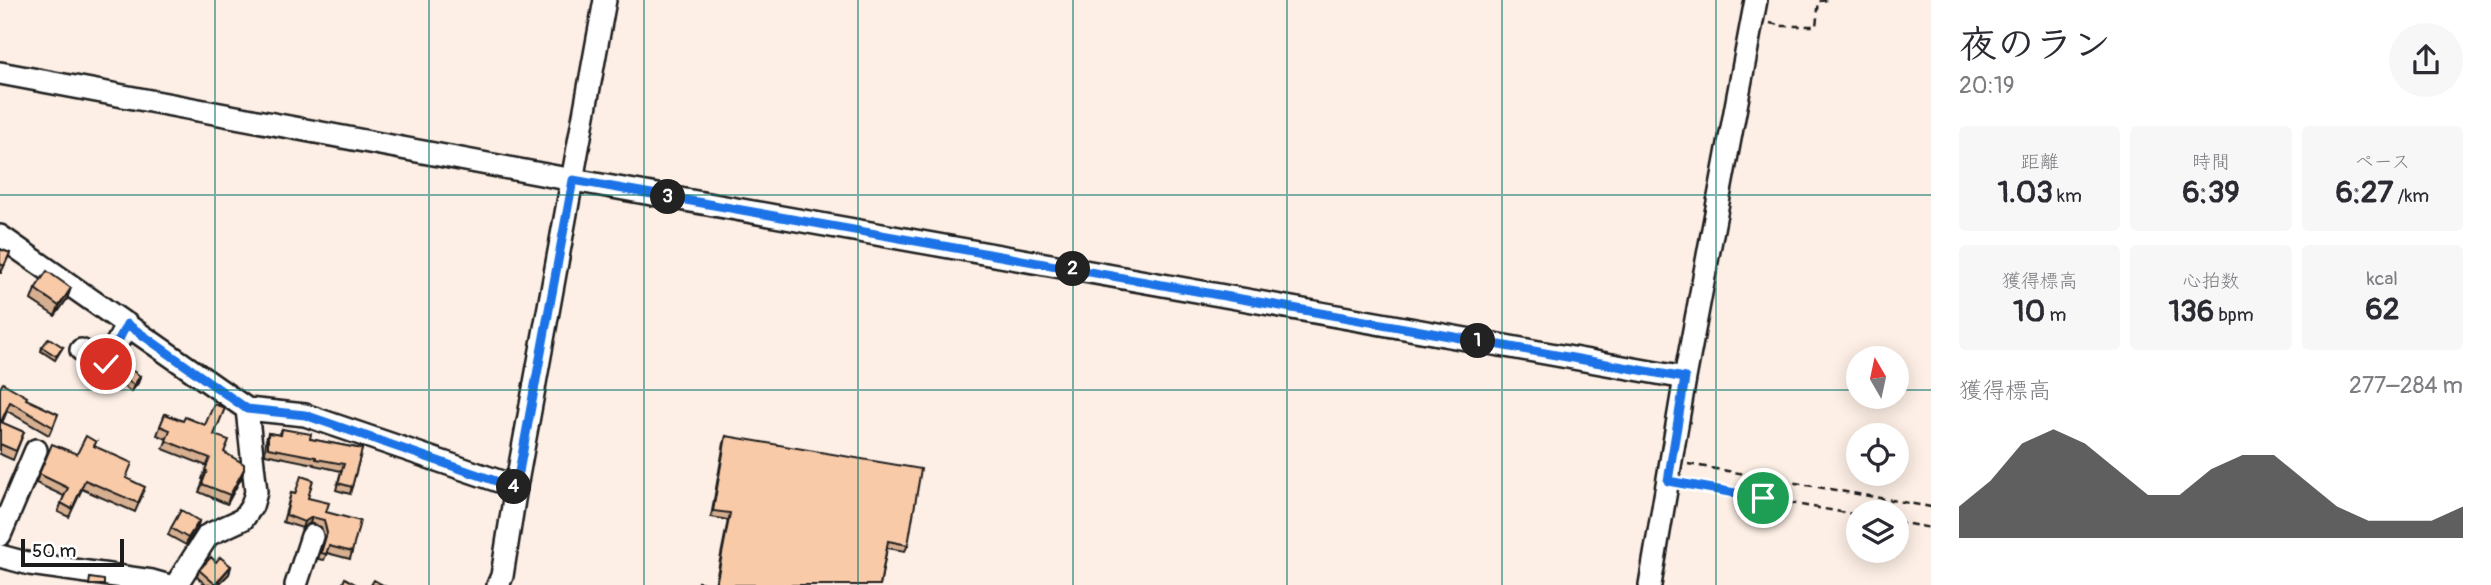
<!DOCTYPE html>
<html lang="ja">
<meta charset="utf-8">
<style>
body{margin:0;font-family:Pangolin,"Klee One",sans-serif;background:#f7f7f7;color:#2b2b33;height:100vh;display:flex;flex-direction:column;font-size:26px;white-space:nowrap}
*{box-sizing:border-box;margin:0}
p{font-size:23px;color:#7c7c81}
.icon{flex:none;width:38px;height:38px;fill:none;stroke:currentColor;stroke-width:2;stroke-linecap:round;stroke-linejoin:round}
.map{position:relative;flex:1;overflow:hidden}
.drawer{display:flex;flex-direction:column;background:#fff;width:560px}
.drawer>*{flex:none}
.needle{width:46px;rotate:351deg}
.fabs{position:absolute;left:1846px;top:346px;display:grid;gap:14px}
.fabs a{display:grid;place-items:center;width:63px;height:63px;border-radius:50%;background:#fff;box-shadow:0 4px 18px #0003;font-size:35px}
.scale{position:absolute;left:21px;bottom:18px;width:103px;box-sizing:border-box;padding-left:7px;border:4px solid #1c1c1c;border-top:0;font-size:19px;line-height:24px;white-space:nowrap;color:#1c1c1c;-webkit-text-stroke:5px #fff;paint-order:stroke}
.pin{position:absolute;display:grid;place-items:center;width:60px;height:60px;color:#fff;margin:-30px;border:4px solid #fff;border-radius:50%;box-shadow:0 2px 7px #0007}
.km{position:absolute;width:35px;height:35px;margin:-18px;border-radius:50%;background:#222;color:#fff;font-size:19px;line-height:35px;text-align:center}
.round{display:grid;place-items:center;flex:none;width:74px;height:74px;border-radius:37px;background:#f7f7f7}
.head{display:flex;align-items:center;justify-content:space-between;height:119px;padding:0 28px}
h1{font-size:38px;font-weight:700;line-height:52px}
.figures{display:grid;grid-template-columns:repeat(3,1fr);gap:10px;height:119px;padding:7px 28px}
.figures div{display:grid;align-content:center;border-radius:7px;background:#f7f7f7;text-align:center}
.figures b{font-size:30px;font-weight:700}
.figures small{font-size:19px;font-weight:400}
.figures p{font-size:19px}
.chart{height:196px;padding:14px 28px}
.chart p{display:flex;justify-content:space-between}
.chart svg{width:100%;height:126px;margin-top:7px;fill:#1c1c1c;opacity:.7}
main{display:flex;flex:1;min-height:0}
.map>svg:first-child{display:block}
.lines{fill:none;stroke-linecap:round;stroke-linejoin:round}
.minor-casing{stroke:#1c1c1c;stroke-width:26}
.path{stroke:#1c1c1c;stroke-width:2.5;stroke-dasharray:7 5;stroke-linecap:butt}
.minor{stroke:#fff;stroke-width:21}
.wall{fill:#d6ae90;stroke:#1c1c1c;stroke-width:2}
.shaded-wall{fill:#ae8d76;stroke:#1c1c1c;stroke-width:2}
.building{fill:#f9caa8;stroke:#1c1c1c;stroke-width:2}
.route-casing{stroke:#fff;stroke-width:14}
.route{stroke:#1a73e8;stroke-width:9}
.grid{fill:none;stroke:#0f766e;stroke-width:2;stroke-opacity:0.55}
</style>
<main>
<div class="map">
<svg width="1931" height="585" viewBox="0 0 1931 585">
<rect width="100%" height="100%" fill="#fdefe5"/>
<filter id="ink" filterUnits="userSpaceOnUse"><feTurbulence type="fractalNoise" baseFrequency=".0143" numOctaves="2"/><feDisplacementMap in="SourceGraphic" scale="14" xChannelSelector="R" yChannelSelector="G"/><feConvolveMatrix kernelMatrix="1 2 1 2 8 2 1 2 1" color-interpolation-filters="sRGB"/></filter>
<g filter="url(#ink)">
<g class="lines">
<g class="minor-casing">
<path id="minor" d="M0 73 573 180 1685 378
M0 236 247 409 305 415 516 487
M81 350 106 364 127 324
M0 535 36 450
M0 556 30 564 152 581 166 585
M176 585 208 535 243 519 252 506 256 492 247 409
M296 585 312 536
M498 585 502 576 516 487 605 0
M1650 585 1685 378 1756 0"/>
</g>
<path class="path" d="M1770 23 1783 26H1816L1819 1 1828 0
M1688 464 1931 507
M1683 484 1858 515
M1897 522 1931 528"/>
<use href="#minor" class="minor"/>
</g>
<path class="wall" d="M0 249 10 253 1 273H0Z
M35 289 67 299 55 316 31 300Z
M42 347H63L55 360 41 351Z
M140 376 138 383 131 392 122 385 124 378Z
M0 388 58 414 49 435 7 411 2 423 24 432 13 460 0 454Z
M165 414 215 435 225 453 244 469 241 478 227 504 199 492 204 480 202 479 207 466 163 449 167 439 157 435Z
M282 429 310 439 362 449 350 494 336 490 341 471 314 465V464L265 454 266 440 268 433 279 435Z
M726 436 908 545 905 551 887 548 880 585H697L698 582 715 585 728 520 711 517 724 443Z
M96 442 94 446 142 496 135 512 82 489 69 517 58 512 64 496 36 483 39 474 77 454Z
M291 493 308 498 326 512 352 552 350 559 327 553 324 560 318 559 325 539 321 527 310 523 302 528 283 522Z
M199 521 197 528 186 545 168 535 171 528Z
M216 562 231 566 229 574 218 585H206L197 577 199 570Z"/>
<path class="shaded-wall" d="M71 288 67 299 55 316 59 306Z
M140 376 138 383 131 392 134 385Z
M244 469 241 478 227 504 230 495Z
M312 517 310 523 302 528 304 522Z
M199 521 197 528 186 545 188 538Z
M231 566 229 574 218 585H215Z"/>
<path class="building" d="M0 249 10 253 4 266 0 264Z
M47 271 71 288 59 306 35 289Z
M49 338 63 347 56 356 42 347Z
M130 369 140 376 134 385 124 378Z
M3 383 27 397 26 399 58 414 53 427 10 402 1 422 24 432 16 451 0 444V388Z
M214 404 225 408 214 435 229 440 224 452 244 464V469L230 495 202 484 207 471 205 470 210 458 166 441 170 430 160 426 165 414 183 421 185 417 205 425Z
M282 429 311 434 310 439 362 449 352 487 338 483 344 464 316 459V457L268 448V433L281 435Z
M86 436 96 442 94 446 132 463 126 478 145 487 138 503 85 480 72 509 61 503 68 488 39 474 52 444 77 454Z
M726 436 921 469 908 545 888 541 880 585H716L730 513 713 511Z
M301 476 313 480 308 498 329 503 326 512 360 521 352 552 329 546 326 554 321 553 327 533 324 520 312 517 304 522 286 515 291 493 295 494Z
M181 510 199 521 188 538 171 528Z
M211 557 216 562 220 557 231 566 215 584 199 570Z
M90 578 104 580V585H89Z
M345 578 357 585H342Z
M374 580 383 585H371Z
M698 582 715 585H697Z"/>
</g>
<g class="lines" filter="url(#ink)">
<g class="route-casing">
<path id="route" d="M106 364 127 324 247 409 305 415 516 488 573 180 1685 378 1668 481 1763 498"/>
</g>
<use href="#route" class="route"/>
</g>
<path class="grid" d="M215 0V585M429 0V585M644 0V585M858 0V585M1073 0V585M1287 0V585M1502 0V585M1716 0V585M0 195H1931M0 390H1858M1897 390H1931"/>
</svg>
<div class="fabs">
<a><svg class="needle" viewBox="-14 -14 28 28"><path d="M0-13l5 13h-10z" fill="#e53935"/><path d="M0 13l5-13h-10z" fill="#7c7c81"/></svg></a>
<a><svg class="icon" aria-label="locate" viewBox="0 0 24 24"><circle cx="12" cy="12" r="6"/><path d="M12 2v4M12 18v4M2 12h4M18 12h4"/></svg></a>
<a><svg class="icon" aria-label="layers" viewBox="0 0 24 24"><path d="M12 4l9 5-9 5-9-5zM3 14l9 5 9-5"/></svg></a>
</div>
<div class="scale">50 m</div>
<div class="pin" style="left:1763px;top:498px;background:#1e9e55"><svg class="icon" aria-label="arrive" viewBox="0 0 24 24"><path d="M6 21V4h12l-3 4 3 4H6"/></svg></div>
<div class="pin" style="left:106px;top:364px;background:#d93025"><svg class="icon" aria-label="check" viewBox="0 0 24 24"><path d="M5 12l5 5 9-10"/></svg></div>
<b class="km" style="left:1478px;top:341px">1</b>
<b class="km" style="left:1073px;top:269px">2</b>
<b class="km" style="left:668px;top:197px">3</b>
<b class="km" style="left:514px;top:487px">4</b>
</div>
<section class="drawer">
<div class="head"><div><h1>夜のラン</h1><p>20:19</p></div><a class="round"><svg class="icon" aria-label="share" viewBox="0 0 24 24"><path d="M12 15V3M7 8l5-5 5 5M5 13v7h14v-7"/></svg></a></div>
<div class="figures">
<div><p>距離</p><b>1.03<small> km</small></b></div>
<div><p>時間</p><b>6:39</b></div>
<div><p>ペース</p><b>6:27<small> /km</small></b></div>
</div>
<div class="figures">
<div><p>獲得標高</p><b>10<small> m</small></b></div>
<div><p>心拍数</p><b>136<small> bpm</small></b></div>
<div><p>kcal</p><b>62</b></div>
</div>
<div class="chart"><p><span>獲得標高</span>277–284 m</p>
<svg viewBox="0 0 160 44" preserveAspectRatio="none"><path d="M0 44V33L10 24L20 11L30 6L40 11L50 20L60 29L70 29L80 20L90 15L100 15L110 24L120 33L130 38L140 38L150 38L160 33V44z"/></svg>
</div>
</section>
</main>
